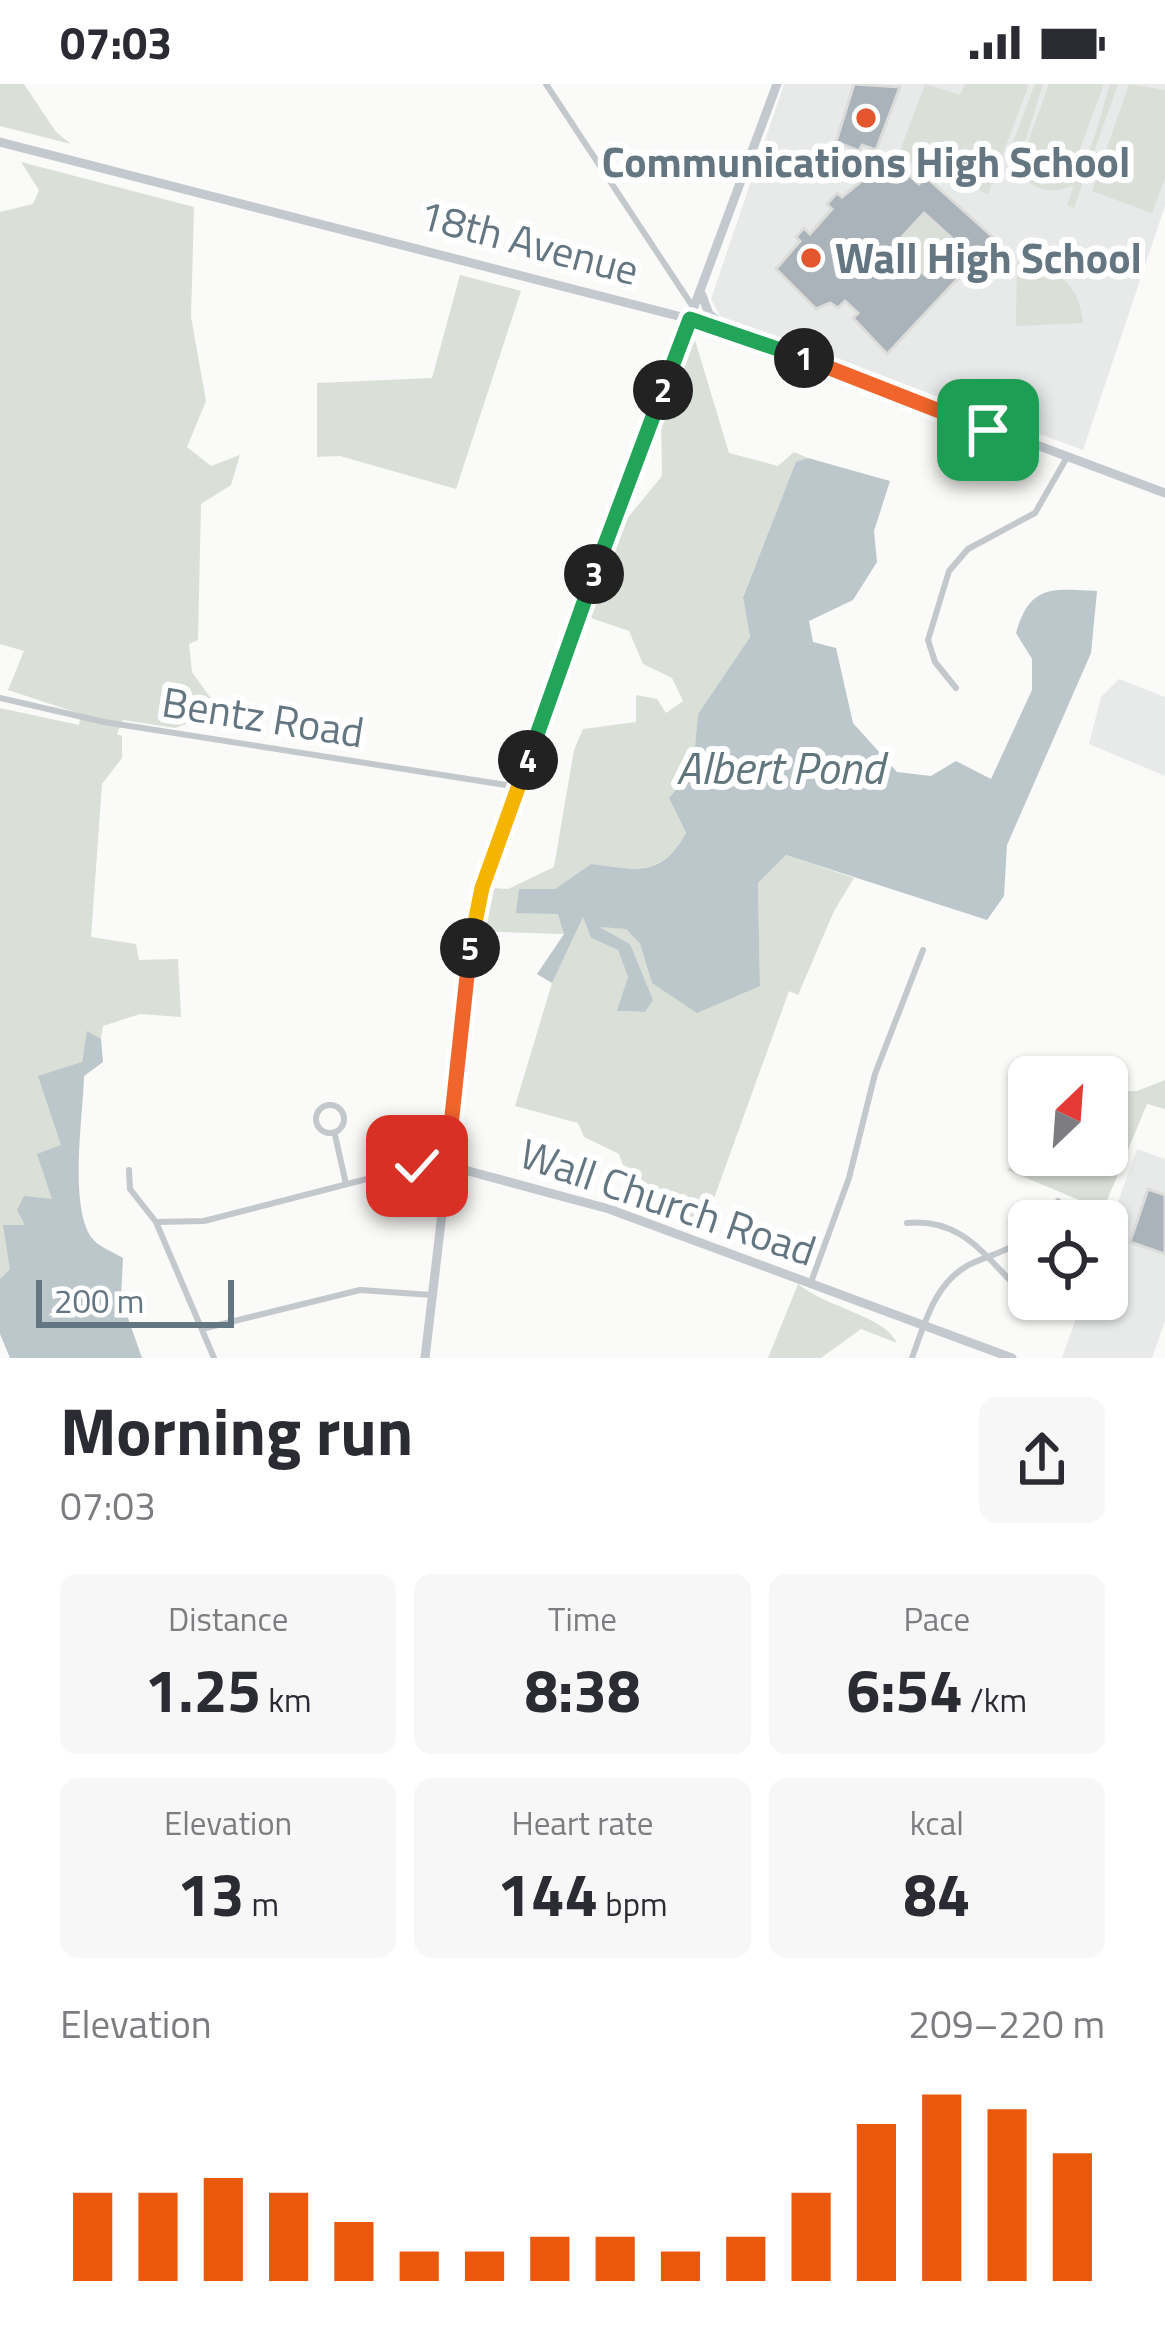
<!DOCTYPE html>
<meta charset="utf-8">
<style>
body{margin:0;font-family:"Titillium Web",sans-serif;background:#f7f7f7;color:#2b2b33;height:100vh;display:flex;flex-direction:column;font-size:45px;white-space:nowrap}
*{box-sizing:border-box;margin:0}
p{font-size:39px;color:#7c7c81}
.icon{flex:none;width:66px;height:66px;fill:none;stroke:currentColor;stroke-width:2;stroke-linecap:round;stroke-linejoin:round}
.map{position:relative;height:1274px;overflow:hidden}
.side{display:flex;flex-direction:column;background:#fff;flex:1}
.side>*{flex:none}
.needle{width:78px;rotate:25deg}
.fabs{position:absolute;left:1008px;top:972px;display:grid;gap:24px}
.fabs a{display:grid;place-items:center;width:120px;height:120px;border-radius:18px;background:#fff;box-shadow:0 3px 9px #0004;font-size:60px}
.scale{position:absolute;left:36px;bottom:30px;width:198px;box-sizing:border-box;padding-left:12px;border:6px solid #657683;border-top:0;font-size:33px;line-height:42px;white-space:nowrap;color:#657683;-webkit-text-stroke:9px #fff;paint-order:stroke}
.pin{position:absolute;display:grid;place-items:center;width:102px;height:102px;color:#fff;margin:-51px;border-radius:24px;box-shadow:0 6px 18px #0006}
.km{position:absolute;width:60px;height:60px;margin:-30px;border-radius:50%;background:#222;color:#fff;font-size:33px;line-height:60px;text-align:center}
.round{display:grid;place-items:center;flex:none;width:126px;height:126px;border-radius:18px;background:#f7f7f7}
.head{display:flex;align-items:center;justify-content:space-between;height:204px;padding:0 60px}
h1{font-size:66px;font-weight:700;line-height:90px}
.stats{display:grid;grid-template-columns:repeat(3,1fr);gap:18px;height:204px;padding:12px 60px}
.stats div{display:grid;align-content:center;border-radius:18px;background:#f7f7f7;text-align:center}
.stats b{font-size:60px;font-weight:700}
.stats small{font-size:33px;font-weight:400}
.stats p{font-size:33px}
.chart{height:336px;padding:24px 60px}
.chart p{display:flex;justify-content:space-between}
.chart svg{width:100%;height:216px;margin-top:12px;stroke:#ea580c;stroke-width:6}
.status{display:flex;justify-content:space-between;align-items:center;height:84px;padding:0 60px;background:#fff;direction:ltr}
.status svg{height:33px;fill:currentColor}
.map>svg:first-child{display:block}
.built{fill:#e8e9e9}
.green{fill:#dadfd7}
.water{fill:#bbc7cb}
.building{fill:#aab3b9;stroke:#dcdcda;stroke-width:3;fill-rule:evenodd}
.lines{fill:none;stroke-linecap:round;stroke-linejoin:round}
.street{stroke:#c3c8cc;stroke-width:6}
.secondary{stroke:#c3c9ce;stroke-width:9}
.split-1-casing{stroke:#fff;stroke-width:24}
.split-2-casing{stroke:#fff;stroke-width:24}
.split-3-casing{stroke:#fff;stroke-width:24}
.split-4-casing{stroke:#fff;stroke-width:24}
.split-5-casing{stroke:#fff;stroke-width:24}
.split-6-casing{stroke:#fff;stroke-width:24}
.split-7-casing{stroke:#fff;stroke-width:24}
.split-1{stroke:#f0652b;stroke-width:15}
.split-2{stroke:#22a559;stroke-width:15}
.split-3{stroke:#22a559;stroke-width:15}
.split-4{stroke:#22a559;stroke-width:15}
.split-5{stroke:#f5b400;stroke-width:15}
.split-6{stroke:#f0652b;stroke-width:15}
.split-7{stroke:#f5b400;stroke-width:15}
.poi-dot{fill:#e4572e;stroke:#fff;stroke-width:4.5}
.labels{text-anchor:middle;stroke-width:12;stroke-linejoin:round;paint-order:stroke}
.poi-label{font-size:42px;font-weight:bold;fill:#657683;stroke:#fff}
.street-label{font-size:42px;fill:#657683;stroke:#fff}
.water-label{font-size:45px;font-style:italic;fill:#60757c;stroke:#fff}
</style>
<div class="status"><b>07:03</b><svg viewBox="0 0 49 12"><path d="M0 12V9h3v3zM5 12V6h3v6zM10 12V3h3v9zM15 12V0h3v12zM26 1h20v11H26zM47 4h2v5h-2z"/></svg></div>
<div class="map">
<svg width="1165" height="1274" viewBox="0 0 1165 1274">
<rect width="100%" height="100%" fill="#fafaf8"/>
<path class="built" d="M784 0H1165V122L1083 366 720 232 711 215Z
M1119 595 1165 613V692L1089 660 1101 613Z
M1137 1065 1165 1075V1237L1152 1274H1062L1083 1215H1107V1148Z"/>
<path class="green" d="M0 0H24L56 48 71 60 0 42Z
M925 0 960 11 965 0H1029L988 110 903 75 900 67Z
M1035 0H1043L1020 74C1025 86 1032 98 1047 100 1089 105 1100 30 1110 0H1118L1074 124 1067 121 1074 101C1049 112 1033 106 1016 85L1013 58Z
M1049 0H1104L1074 81 1026 64Z
M1129 0 1165 6V94L1152 129 1092 107Z
M21 78 194 123 191 233 206 317 187 363 211 382 240 371 231 401 201 420 198 556 189 560 192 588 220 627 175 644 123 636 117 650 122 652V674L102 700 91 853 136 860 139 876 178 875 181 933 140 930 103 942 101 955 88 948 53 1116 26 1141 10 1185 0 1195V624L79 641 81 630 8 606 24 567 0 560V128L33 120 39 106Z
M921 127 954 157 937 164 923 200 922 188 892 162Z
M1017 178C1055 178 1080 202 1083 239L1016 242Z
M460 191 521 207 456 405 340 372 317 373V299L432 294Z
M694 253 729 369 778 382 794 368 808 374 796 379 743 512 750 553 698 630 693 684 669 714 686 749C660 794 638 785 591 780L555 805 564 850 467 847 477 803 508 805 554 783 574 666 583 645 636 638V611L657 615 666 629 683 617 672 594 643 580 629 547 591 534 625 437 662 392 661 329Z
M786 771 854 794 834 827 798 911 789 907 704 1142 637 1120 619 1070 584 1053 578 1039 515 1022 552 899 583 832 591 854 618 866 628 893 618 927 645 928 630 860 595 842 626 845 640 860 652 899 760 902 758 799Z
M1165 996V1025L1147 1020 1103 1126 1007 1086 1029 1067 1068 1089 1073 1071H1107V1008L1137 1007Z
M798 1200C827 1224 885 1232 897 1259L861 1245 821 1274H768Z"/>
<path class="water" d="M808 374 890 397 874 447 877 478 853 516 809 537 813 558 836 564 853 639 897 688 931 692 956 677 991 695 1032 606V575L1016 549C1030 500 1052 505 1097 507L1091 569 1007 761 1004 812 987 836 786 771 758 799 760 902 697 929 652 899 640 860 626 845 599 843 630 860 653 916 645 928 617 927 628 893 618 866 591 854 583 833 552 899 537 890 564 850 558 830 516 829 519 805H555L591 780C637 785 660 795 686 749L669 714 693 684 698 630 750 553 743 513 796 378Z
M87 947 101 955 103 978 84 992C83 1033 69 1119 91 1153 97 1162 113 1168 123 1174L121 1214 142 1274H10L0 1250V1195L10 1185 3 1141H25L17 1126 24 1112 52 1115 37 1070 61 1061 38 992 82 978Z"/>
<path class="building" d="M854 0 900 3 876 66 862 61 859 67 836 58Z
M892 76 919 100 926 93 995 155 887 270 853 234 858 229 845 217 838 224 830 219 816 225 776 185 800 157 796 153 804 144 810 150 832 125 827 120 837 109 842 113 863 96 860 93 868 85 873 90ZM924 129 954 156 937 164 924 190 893 163Z
M1148 1105 1165 1111V1170L1130 1158Z"/>
<g class="lines">
<path class="street" d="M546 0 693 223
M956 604 935 578 928 556 949 487 968 465 1035 429 1066 375
M0 614 104 638 519 703
M316 1035a14 14 0 1 1 28 0a14 14 0 1 1-28 0Z
M335 1051 346 1100
M129 1086 130 1105 156 1138 214 1274
M1046 1137 1058 1117
M156 1138 204 1137 417 1082 446 1081
M907 1139C968 1133 989 1181 1029 1214
M810 1201 849 1094 875 990 923 866
M1031 1215 1058 1233
M202 1245 360 1206 432 1211
M912 1274C925 1238 936 1194 975 1178 994 1170 1012 1165 1029 1153"/>
<path class="secondary" d="M0 58 721 243 1165 409
M702 211 709 230 722 240
M446 1081 609 1125 1012 1274
M425 1274 479 815 553 601 777 0"/>
</g>
<g class="lines">
<g class="split-1-casing">
<path id="split-1" d="M804 274 988 346"/>
</g>
<g class="split-2-casing">
<path id="split-2" d="M663 306 690 235 804 274"/>
</g>
<g class="split-3-casing">
<path id="split-3" d="M594 490 663 306"/>
</g>
<g class="split-4-casing">
<path id="split-4" d="M528 676 594 490"/>
</g>
<g class="split-5-casing">
<path id="split-5" d="M470 864 482 804 528 676"/>
</g>
<g class="split-6-casing">
<path id="split-6" d="M449 1060 470 864"/>
</g>
<g class="split-7-casing">
<path id="split-7" d="M417 1082 446 1081 449 1060"/>
</g>
<use href="#split-1" class="split-1"/>
<use href="#split-2" class="split-2"/>
<use href="#split-3" class="split-3"/>
<use href="#split-4" class="split-4"/>
<use href="#split-5" class="split-5"/>
<use href="#split-6" class="split-6"/>
<use href="#split-7" class="split-7"/>
</g>
<g class="poi-dot">
<circle cx="866" cy="34" r="12"/>
<circle cx="811" cy="174" r="12"/>
</g>
<g class="labels">
<g class="poi-label">
<text x="866" y="93">Communications High School</text>
<text x="835" y="189" text-anchor="start">Wall High School</text>
</g>
<g class="street-label">
<text transform="translate(529 158) rotate(15)" y="15">18th Avenue</text>
<text transform="translate(263 633) rotate(9)" y="15">Bentz Road</text>
<text transform="translate(668 1118) rotate(19)" y="15">Wall Church Road</text>
</g>
<g class="water-label">
<text x="780" y="700">Albert Pond</text>
</g>
</g>
</svg>
<div class="fabs">
<a><svg class="needle" viewBox="-14 -14 28 28"><path d="M0-13l5 13h-10z" fill="#e53935"/><path d="M0 13l5-13h-10z" fill="#7c7c81"/></svg></a>
<a><svg class="icon" aria-label="locate" viewBox="0 0 24 24"><circle cx="12" cy="12" r="6"/><path d="M12 2v4M12 18v4M2 12h4M18 12h4"/></svg></a>
</div>
<div class="scale">200 m</div>
<div class="pin" style="left:988px;top:346px;background:#1e9e55"><svg class="icon" aria-label="arrive" viewBox="0 0 24 24"><path d="M6 21V4h12l-3 4 3 4H6"/></svg></div>
<div class="pin" style="left:417px;top:1082px;background:#d93025"><svg class="icon" aria-label="check" viewBox="0 0 24 24"><path d="M5 12l5 5 9-10"/></svg></div>
<b class="km" style="left:804px;top:274px">1</b>
<b class="km" style="left:663px;top:306px">2</b>
<b class="km" style="left:594px;top:490px">3</b>
<b class="km" style="left:528px;top:676px">4</b>
<b class="km" style="left:470px;top:864px">5</b>
</div>
<section class="side">
<div class="head"><div><h1>Morning run</h1><p>07:03</p></div><a class="round"><svg class="icon" aria-label="share" viewBox="0 0 24 24"><path d="M12 15V3M7 8l5-5 5 5M5 13v7h14v-7"/></svg></a></div>
<div class="stats">
<div><p>Distance</p><b>1.25<small> km</small></b></div>
<div><p>Time</p><b>8:38</b></div>
<div><p>Pace</p><b>6:54<small> /km</small></b></div>
</div>
<div class="stats">
<div><p>Elevation</p><b>13<small> m</small></b></div>
<div><p>Heart rate</p><b>144<small> bpm</small></b></div>
<div><p>kcal</p><b>84</b></div>
</div>
<div class="chart"><p><span>Elevation</span>209–220 m</p>
<svg viewBox="0 0 160 44" preserveAspectRatio="none"><path d="M5 44V26M15 44V26M25 44V23M35 44V26M45 44V32M55 44V38M65 44V38M75 44V35M85 44V35M95 44V38M105 44V35M115 44V26M125 44V12M135 44V6M145 44V9M155 44V18"/></svg>
</div>
</section>
